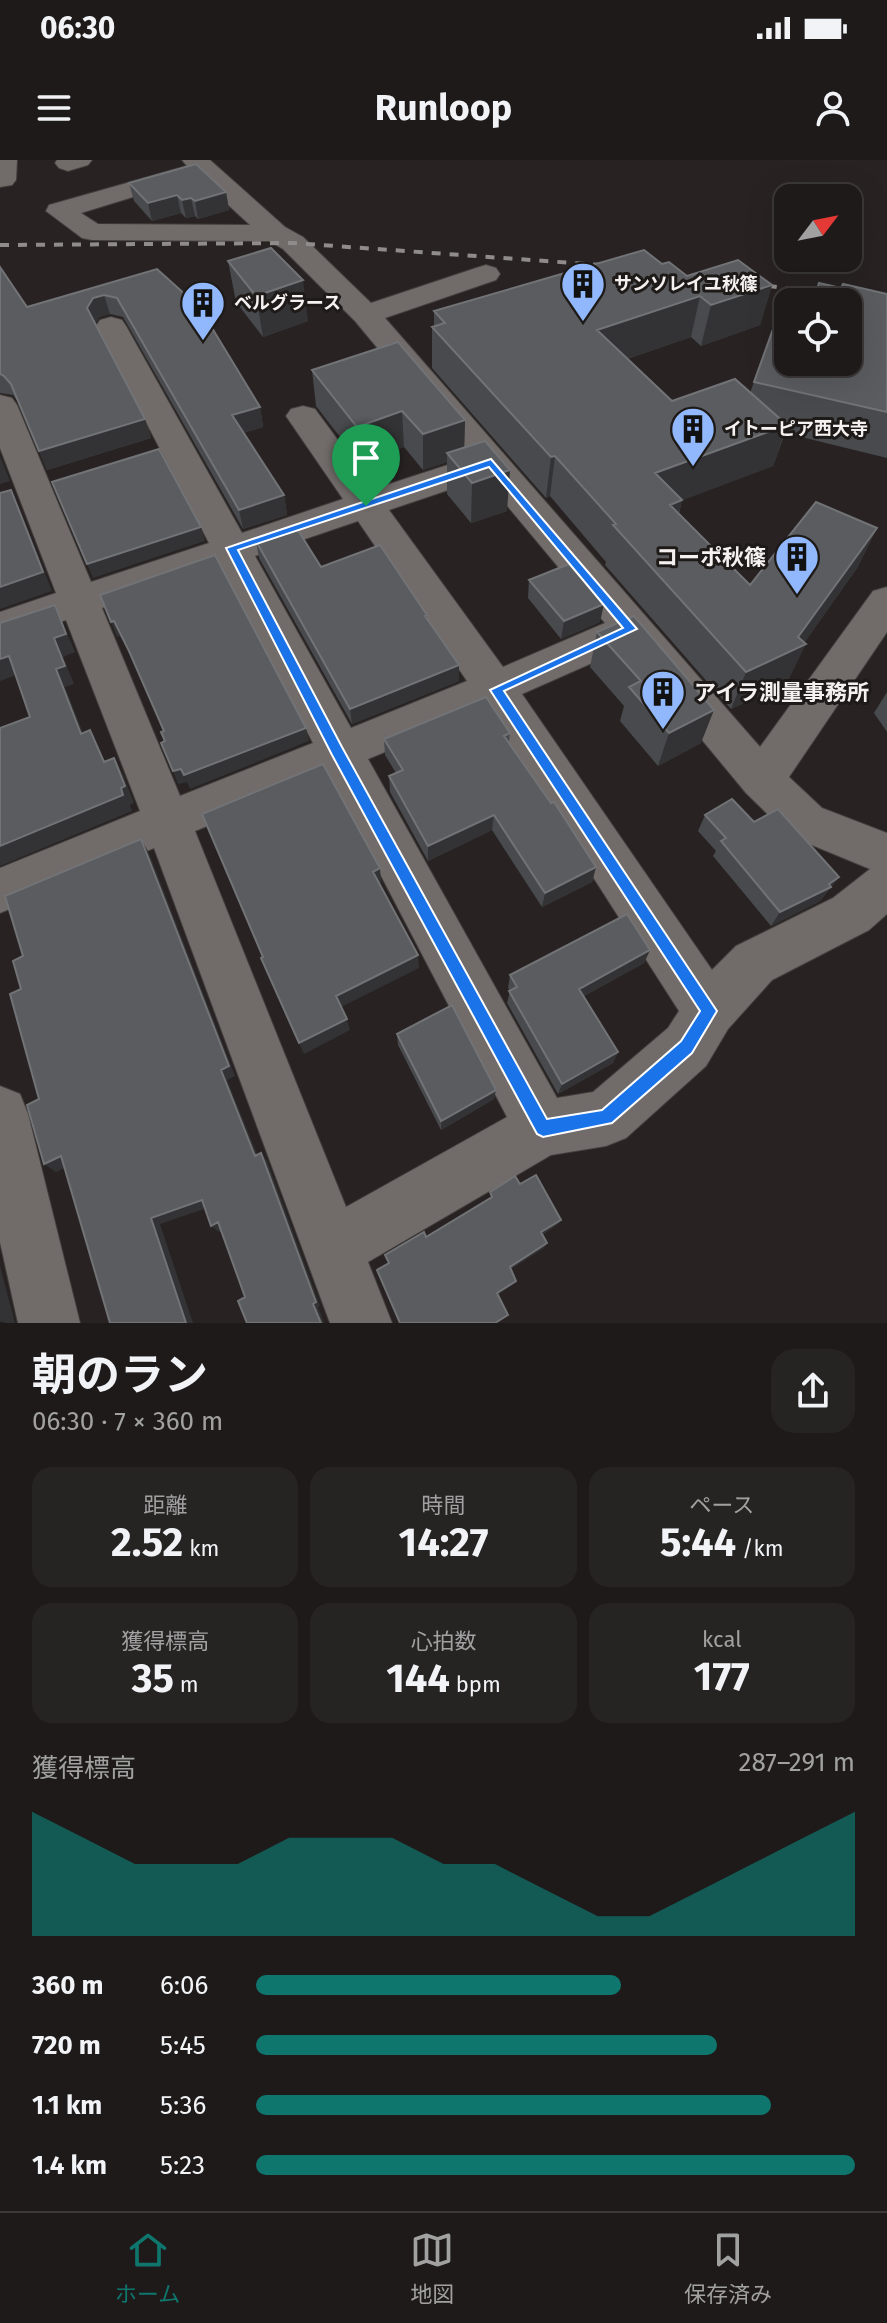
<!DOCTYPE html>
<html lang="ja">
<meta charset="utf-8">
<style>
body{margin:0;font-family:"Fira Sans","Noto Sans JP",sans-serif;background:#262323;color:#f1f3f6;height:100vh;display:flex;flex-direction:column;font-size:30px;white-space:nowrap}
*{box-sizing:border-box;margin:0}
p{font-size:26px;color:#a1a1a2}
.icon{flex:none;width:44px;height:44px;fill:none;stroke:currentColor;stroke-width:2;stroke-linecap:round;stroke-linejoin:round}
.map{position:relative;height:1163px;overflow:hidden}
.panel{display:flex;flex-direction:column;background:#1e1a1a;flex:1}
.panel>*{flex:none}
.needle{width:52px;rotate:58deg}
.fabs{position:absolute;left:774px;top:24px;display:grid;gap:16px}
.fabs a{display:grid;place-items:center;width:88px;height:88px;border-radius:16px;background:#1e1a1a;box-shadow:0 8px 32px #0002,0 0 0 2px #3c3839;font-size:40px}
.pin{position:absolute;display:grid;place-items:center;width:68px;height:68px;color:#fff;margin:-82px -34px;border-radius:50% 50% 50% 0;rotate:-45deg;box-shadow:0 0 8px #0007}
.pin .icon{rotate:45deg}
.round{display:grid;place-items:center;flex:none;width:84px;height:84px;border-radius:24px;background:#262323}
.summary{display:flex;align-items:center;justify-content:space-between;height:136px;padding:0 32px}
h1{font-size:44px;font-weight:700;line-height:60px}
.figures{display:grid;grid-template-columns:repeat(3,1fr);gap:12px;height:136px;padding:8px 32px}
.figures div{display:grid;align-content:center;border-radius:20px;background:#262323;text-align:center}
.figures b{font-size:40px;font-weight:700}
.figures small{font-size:22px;font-weight:400}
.figures p{font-size:22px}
.chart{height:224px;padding:16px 32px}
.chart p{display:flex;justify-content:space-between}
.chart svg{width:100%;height:144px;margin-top:8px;fill:#0f766e;opacity:.7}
ul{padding:0 32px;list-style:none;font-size:26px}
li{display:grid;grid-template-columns:128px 96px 1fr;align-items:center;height:60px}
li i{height:20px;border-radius:10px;background:#0f766e}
.status{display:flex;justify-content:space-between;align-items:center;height:56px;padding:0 40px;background:#1e1a1a;direction:ltr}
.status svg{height:22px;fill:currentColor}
header{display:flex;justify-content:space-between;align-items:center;height:104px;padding:0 32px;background:#1e1a1a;font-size:36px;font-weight:700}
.dock{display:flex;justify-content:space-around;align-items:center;height:112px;border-top:2px solid #3c3839;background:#1e1a1a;font-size:22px;color:#a1a1a2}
.dock a{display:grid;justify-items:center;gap:4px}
.dock .on{color:#0f766e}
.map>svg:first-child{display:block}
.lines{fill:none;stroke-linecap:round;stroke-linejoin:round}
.minor-casing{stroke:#423f3d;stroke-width:2}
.minor{fill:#716c6a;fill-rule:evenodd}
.rail{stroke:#908c8b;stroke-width:4;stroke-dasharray:9 9;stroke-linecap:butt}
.wall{fill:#484a4d}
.shaded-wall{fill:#333335}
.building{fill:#5a5c5f;stroke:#727376;stroke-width:2}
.route{fill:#1a73e8;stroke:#fff;stroke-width:2;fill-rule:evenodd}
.labels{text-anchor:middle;stroke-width:6;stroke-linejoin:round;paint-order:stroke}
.far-poi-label{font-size:18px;font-weight:bold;fill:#f4f1f0;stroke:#1e1a18;text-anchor:start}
.poi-label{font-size:22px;font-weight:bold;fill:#f4f1f0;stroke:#1e1a18;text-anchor:end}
</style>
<div class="status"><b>06:30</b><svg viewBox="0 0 49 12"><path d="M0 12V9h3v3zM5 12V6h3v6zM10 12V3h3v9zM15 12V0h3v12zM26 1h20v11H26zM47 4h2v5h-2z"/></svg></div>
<header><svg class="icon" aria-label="menu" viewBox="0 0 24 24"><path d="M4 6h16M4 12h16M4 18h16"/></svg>Runloop<svg class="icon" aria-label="person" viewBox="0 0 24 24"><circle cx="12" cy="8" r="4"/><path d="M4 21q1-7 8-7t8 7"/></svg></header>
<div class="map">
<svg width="887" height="1163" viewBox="0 0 887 1163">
<rect width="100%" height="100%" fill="#282322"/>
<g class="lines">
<g class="minor-casing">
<path id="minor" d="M0 0H17L16 20 12 25 0 27Z
M57 0H92L88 5 68 11 59 8 55 3Z
M182 0H210L285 67 303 77 371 143 476 108 486 105 496 108 500 114 496 120 385 158 760 587 873 431 887 427V472L789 617 822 648 887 673V754L869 770 772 820 728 869 706 906 626 978 606 986 551 995 368 1102 392 1163H330L154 688 0 753V708L140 651 66 460 0 482V452L56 433 0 288V235L12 238 17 245 91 422 209 383 96 166 100 160 111 157 122 160 126 166 242 373 343 339 286 256 291 249 303 246 315 249 374 329 469 298 355 161 283 89 269 81 92 80 82 78 46 51 49 45 187 6ZM198 17 250 65 98 64 81 53ZM484 318 605 463 503 507 389 350ZM358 361 467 521 351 568 255 396ZM221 407 313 583 180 636 102 448ZM626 488 746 633 790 676 870 709 833 738 736 786 712 810 522 534ZM486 550 679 851 668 868 593 932 557 938 368 599ZM329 616 507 957 346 1047 195 671Z
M0 926 20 934 28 954 80 1163H18L0 1082Z"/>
</g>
<use href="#minor" class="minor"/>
<path class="rail" d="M0 85 293 83 615 106
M750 123 837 136"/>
</g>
<path class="wall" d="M129 23 226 32 229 50 198 59 195 56 186 58 181 53 152 61 134 41Z
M228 101 308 161 263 177 236 142Z
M662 104 687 116 772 125 760 165 701 186 691 177 627 199 672 241 750 233 754 222 788 202 841 128 887 134V298L785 273 773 306 682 340 679 354 750 425 877 368 857 408 804 483 787 523 731 549 605 405 606 402 550 336 546 338 432 208V167L434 166V151Z
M0 107 27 147 157 109 260 247 263 267 243 273 284 335 287 355 243 369 123 157 110 154 99 157 95 164 145 259 151 278 47 310 19 243 13 235 0 233Z
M312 210 465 260 464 287 507 351 471 363 447 334V302L423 310 404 287 360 303 316 246Z
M256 381 321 407 427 455V460L459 521 352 564 259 398Z
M529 420 600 462 561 479 528 438Z
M597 472 701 583 658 606 620 561 624 546 590 507Z
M887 532V572L874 553Z
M510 573 509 582 596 707 592 722 542 747 492 670 428 701 390 632 389 616 396 613 385 595 384 579Z
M705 655 754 662 839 717 820 741 771 766 713 696 716 691 698 671Z
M650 790 644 803 584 836 618 892 613 903 558 934 507 843 510 831 508 828 510 815Z
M397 874 494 939 441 970 398 885Z"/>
<path class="shaded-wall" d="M226 32 229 50 198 59 195 41Z
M177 35 181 53 152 61 148 43Z
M191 38 195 56 186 58 182 40Z
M303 120 308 161 263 177 256 136Z
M772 125 760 165 701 186 711 145Z
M104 135 110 154 99 157 93 167 87 148 93 138Z
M700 136 691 177 591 211 597 170Z
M260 247 263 267 236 275 232 255Z
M402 251 404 287 360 303 357 267Z
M145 259 151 278 47 310 39 291Z
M465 260 464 297 447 293V302L423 310V274Z
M787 265 773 306 646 354 655 313Z
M0 296 10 321 0 324Z
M555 296 550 336 546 338 551 297Z
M510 310 507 351 471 363 472 323Z
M11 330 20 350 52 431 0 449V427Z
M284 335 287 355 243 369 239 350Z
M682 340 672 381 670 345Z
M201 367 205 381 93 418 87 404Z
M877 368 857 408 801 487 806 484 787 523 731 549 746 512 798 477Z
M604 444 600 462 561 479 564 461Z
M55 445 75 492 63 497 74 524 65 527 90 591 81 574 56 509 54 478Z
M114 461 120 476 117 477 111 462Z
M9 496 19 514 0 521V499Z
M459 505V521L352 564 350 549Z
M714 550 701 583 658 606 669 573Z
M306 568 309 581 190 629 184 615Z
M114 598 123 615 134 643 130 645 132 651 0 706V686L121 628Z
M181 609 187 622 178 624 173 611Z
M494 655 492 670 428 701V686Z
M141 679 149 693 235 916 227 920 261 1004 255 996 221 910Z
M596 707 592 722 542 747 545 733Z
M380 708 381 723 374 726 373 712Z
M839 717 820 741 771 766 780 752 829 724Z
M650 790 644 803 575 841 579 829Z
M418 795 419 808 339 848 336 836Z
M347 859 350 870 304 894 299 883Z
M618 892 613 903 558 934 562 924Z
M496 930 494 939 441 970V961Z
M261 993 267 1001 320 1146 318 1147 324 1163H321L313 1144Z
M61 996 73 1004 56 1012 44 1004Z
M202 1040 210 1047 160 1064 193 1163H186L151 1058Z
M561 1060 557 1065 539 1077 541 1072Z
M218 1062 225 1068 219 1072 211 1066Z
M547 1083 544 1088 508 1111 510 1107Z
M0 1106 15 1163H6L0 1161Z
M516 1121 514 1124 496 1136 497 1133Z"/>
<path class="building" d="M196 4 226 32 195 41 191 38 182 40 177 35 148 43 129 23Z
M271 88 303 120 256 136 228 101Z
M644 90 662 104 669 102 687 116 738 100 772 125 711 145 700 136 597 170 672 241 735 219 787 265 655 313 682 340 670 345 750 425 816 342 877 368 798 477 806 484 746 512 613 365 616 364 555 296 551 297 432 167 445 163 434 151Z
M0 107 27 147 157 109 188 137 192 135 260 247 232 255 284 335 239 350 117 138 104 135 93 138 87 148 145 259 39 291 11 224 4 216 0 214Z
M819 123 841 128 843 124 887 134V252L754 222 787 130 803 142H788V202H848V142H813Z
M398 182 465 260 423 274 402 251 357 267 312 210Z
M485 281 510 310 472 323 447 293Z
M159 289 201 367 87 404 52 322Z
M11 330 43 412 0 427V333Z
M296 367 321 407 380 385 427 455 425 456 459 505 350 549 256 381Z
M215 395 306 568 184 615 181 609 173 611 161 583 165 581 161 572 164 571 129 491 114 461 111 462 100 435Z
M569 404 604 444 564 461 529 420Z
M55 445 66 474 54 478 65 506 56 509 81 574 90 570 104 602 114 598 125 626 121 628 123 635 0 686V568L30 557 9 496 0 499V463Z
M634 456 714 550 669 573 629 527 641 521 597 472Z
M486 537 510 573 504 576 551 643 554 642 596 707 545 733 494 655 428 686 389 616 403 610 384 579Z
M323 604 380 708 373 712 418 795 336 836 347 859 299 883 261 798 263 797 202 654Z
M732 639 754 662 778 649 839 717 829 724 831 727 780 752 721 681 726 678 705 655Z
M141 679 229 906 221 910 255 996 261 993 316 1142 313 1144 321 1163H247L238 1141 245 1137 218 1062 211 1066 202 1040 151 1058 186 1163H110L61 996 44 1004 27 945 39 939 10 834 21 829 13 801 23 796 5 736Z
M627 754 650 790 579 829 618 892 562 924 509 831 517 827 510 815Z
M452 845 496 930 441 961 397 874Z
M536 1015 561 1060 541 1072 547 1083 510 1107 516 1121 497 1133 508 1155 495 1163H400L377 1110 389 1103 385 1095 424 1072 426 1077 492 1037 490 1032 515 1016 520 1024Z"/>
<path class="route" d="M491 299 637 469 504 531 717 851 692 893 612 963 543 977 537 974 332 595 226 388ZM489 307 623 468 490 530 700 851 681 881 602 950 547 959 342 587 238 390Z"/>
<defs>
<g id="building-pin" transform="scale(2.3)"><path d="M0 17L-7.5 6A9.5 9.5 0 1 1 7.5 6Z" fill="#91b8fd" stroke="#1e1a18"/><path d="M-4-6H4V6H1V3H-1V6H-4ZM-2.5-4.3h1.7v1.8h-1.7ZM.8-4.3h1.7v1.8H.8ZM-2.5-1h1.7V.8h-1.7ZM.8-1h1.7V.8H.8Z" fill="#111"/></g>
</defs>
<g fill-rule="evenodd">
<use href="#building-pin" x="583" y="124"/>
<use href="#building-pin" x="203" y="143"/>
<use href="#building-pin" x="693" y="269"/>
<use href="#building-pin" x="797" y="397"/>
<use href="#building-pin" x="663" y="532"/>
</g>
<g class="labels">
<g class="far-poi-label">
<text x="614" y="130">サンソレイユ秋篠</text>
<text x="234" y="149">ベルグラース</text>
<text x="724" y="275">イトーピア西大寺</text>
</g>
<g class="poi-label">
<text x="766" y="405">コーポ秋篠</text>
<text x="694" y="540" text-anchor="start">アイラ測量事務所</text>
</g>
</g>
</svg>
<div class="fabs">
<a><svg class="needle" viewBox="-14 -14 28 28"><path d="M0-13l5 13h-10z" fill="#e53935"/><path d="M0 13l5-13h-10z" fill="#a1a1a2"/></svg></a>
<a><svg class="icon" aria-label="locate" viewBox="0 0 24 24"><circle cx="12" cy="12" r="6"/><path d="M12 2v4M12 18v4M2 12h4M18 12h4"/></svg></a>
</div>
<div class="pin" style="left:366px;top:346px;background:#1e9e55"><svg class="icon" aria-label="arrive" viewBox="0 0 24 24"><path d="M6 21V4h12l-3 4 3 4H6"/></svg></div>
</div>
<section class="panel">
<div class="summary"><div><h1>朝のラン</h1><p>06:30 · 7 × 360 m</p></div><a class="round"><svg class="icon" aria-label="share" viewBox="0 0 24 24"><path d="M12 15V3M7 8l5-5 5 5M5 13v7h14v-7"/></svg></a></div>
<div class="figures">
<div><p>距離</p><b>2.52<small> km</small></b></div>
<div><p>時間</p><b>14:27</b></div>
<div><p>ペース</p><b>5:44<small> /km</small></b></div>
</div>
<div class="figures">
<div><p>獲得標高</p><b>35<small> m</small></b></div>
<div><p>心拍数</p><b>144<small> bpm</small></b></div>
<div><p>kcal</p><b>177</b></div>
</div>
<div class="chart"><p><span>獲得標高</span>287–291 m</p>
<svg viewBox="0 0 160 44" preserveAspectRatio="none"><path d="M0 44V6L10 14L20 22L30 22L40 22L50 14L60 14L70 14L80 22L90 22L100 30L110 38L120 38L130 30L140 22L150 14L160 6V44z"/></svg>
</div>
<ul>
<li><b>360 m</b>6:06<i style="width:61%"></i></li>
<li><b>720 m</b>5:45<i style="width:77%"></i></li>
<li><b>1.1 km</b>5:36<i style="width:86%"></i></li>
<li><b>1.4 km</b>5:23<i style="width:100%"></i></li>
</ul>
</section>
<nav class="dock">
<a class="on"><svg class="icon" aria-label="home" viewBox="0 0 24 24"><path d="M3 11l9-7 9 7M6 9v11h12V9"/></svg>ホーム</a>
<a><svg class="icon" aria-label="map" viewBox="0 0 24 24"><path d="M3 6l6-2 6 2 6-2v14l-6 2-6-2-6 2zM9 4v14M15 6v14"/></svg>地図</a>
<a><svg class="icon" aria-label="saved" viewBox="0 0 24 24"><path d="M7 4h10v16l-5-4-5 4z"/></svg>保存済み</a>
</nav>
